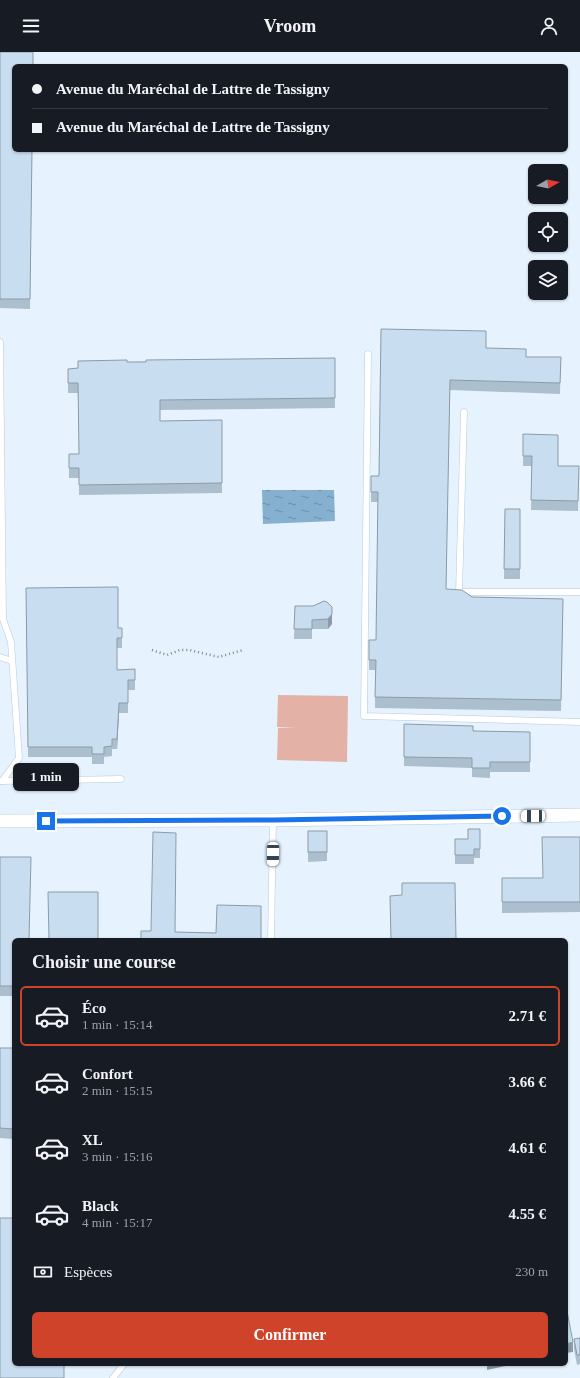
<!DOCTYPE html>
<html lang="fr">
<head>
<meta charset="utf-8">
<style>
  :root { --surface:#171b24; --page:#20242c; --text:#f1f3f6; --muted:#9ea1a6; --line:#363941; --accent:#ce432a }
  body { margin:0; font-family:Georgia,serif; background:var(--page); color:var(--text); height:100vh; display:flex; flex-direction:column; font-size:15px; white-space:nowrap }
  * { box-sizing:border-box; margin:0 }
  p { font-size:13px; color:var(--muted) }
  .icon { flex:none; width:22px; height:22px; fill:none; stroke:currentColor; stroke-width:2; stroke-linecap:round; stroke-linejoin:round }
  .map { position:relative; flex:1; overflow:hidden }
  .drawer { position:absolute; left:12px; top:886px; width:556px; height:428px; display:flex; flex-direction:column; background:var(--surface); border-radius:6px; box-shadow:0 1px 3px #0004 }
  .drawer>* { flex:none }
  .hud { position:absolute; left:12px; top:12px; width:556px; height:88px; border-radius:6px; box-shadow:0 1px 3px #0004; display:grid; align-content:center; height:88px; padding:0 20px; background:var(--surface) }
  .needle { width:26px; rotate:81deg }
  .buttons { position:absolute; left:528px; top:112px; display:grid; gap:8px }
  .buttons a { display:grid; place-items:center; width:40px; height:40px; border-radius:6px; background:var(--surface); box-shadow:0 1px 3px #0004; font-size:20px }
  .end { position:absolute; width:18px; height:18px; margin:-9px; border:5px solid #1a73e8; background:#fff; box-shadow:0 0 0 2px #fff }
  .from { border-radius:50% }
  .bubble { position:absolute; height:28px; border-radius:6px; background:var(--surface); box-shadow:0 1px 3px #0004; font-size:13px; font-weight:800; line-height:28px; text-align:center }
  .car { position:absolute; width:12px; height:24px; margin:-12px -6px; border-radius:5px; box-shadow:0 0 3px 1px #0007; background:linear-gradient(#fff 24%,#345 0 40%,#fff 0 76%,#345 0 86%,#fff 0) }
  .hud b { display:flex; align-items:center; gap:14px; height:38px; font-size:15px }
  .hud b+b { border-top:1px solid var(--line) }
  .hud i { width:10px; height:10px; background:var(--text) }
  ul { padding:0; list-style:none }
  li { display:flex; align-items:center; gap:12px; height:60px; margin:0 8px 6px; padding:0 12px; border:2px solid transparent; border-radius:6px }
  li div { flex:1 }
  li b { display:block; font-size:15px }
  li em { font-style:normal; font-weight:800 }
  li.current { border-color:var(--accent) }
  li>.icon { width:36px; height:36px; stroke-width:1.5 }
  h2 { padding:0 20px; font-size:18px; line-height:48px }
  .pay { display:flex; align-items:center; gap:10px; height:44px; padding:0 20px; font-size:15px }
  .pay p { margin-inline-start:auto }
  .action { display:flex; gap:8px; margin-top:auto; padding:8px 20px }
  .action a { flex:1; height:46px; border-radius:6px; background:var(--accent); color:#fff; font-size:16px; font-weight:800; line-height:46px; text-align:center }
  header { display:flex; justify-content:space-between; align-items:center; height:52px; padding:0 20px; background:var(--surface); font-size:18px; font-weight:800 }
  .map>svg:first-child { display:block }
  .green { fill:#e4b1a6 }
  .water { fill:url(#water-ripples) }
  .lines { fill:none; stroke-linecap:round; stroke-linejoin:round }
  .lane-casing { stroke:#b5cadc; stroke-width:7 }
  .street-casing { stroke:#b5cadc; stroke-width:14 }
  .path { stroke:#7c868f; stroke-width:2.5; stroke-dasharray:1 3; stroke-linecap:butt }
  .lane { stroke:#fff; stroke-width:6 }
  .street { stroke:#fff; stroke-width:13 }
  .wall { fill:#acbfce }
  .shaded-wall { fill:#8c9ba8 }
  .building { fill:#c8def0; stroke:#8c9ba8 }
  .route { stroke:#1a73e8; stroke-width:5 }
</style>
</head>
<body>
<header><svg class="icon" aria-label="menu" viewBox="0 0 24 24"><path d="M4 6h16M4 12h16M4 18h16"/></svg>Vroom<svg class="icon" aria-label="person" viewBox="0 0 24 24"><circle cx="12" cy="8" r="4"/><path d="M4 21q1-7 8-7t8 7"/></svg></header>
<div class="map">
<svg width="580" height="1326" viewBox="0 0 580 1326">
  <defs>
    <pattern id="water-ripples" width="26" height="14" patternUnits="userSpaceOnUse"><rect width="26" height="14" fill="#86b0d0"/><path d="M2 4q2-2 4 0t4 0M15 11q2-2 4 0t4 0" fill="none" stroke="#6d8fa9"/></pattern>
  </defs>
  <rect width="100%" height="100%" fill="#e6f3fe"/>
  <path class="green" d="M 278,643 L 348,644 L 347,710 L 277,708 L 278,676 L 295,676 L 277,675 Z"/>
  <path class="water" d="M 262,438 L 334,438 L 335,469 L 263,472 Z"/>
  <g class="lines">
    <g class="lane-casing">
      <g id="lane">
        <path d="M 0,290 L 3,567 L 11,590 L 19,706 L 2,729"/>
        <path d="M 368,302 L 364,664 L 580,670"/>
        <path d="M 464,360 L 459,540 L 580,540"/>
        <path d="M 0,605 L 12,609"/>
        <path d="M 0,729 L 121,727"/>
        <path d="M 271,888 L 273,768"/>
        <path d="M 113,1326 L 124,1312"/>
      </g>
    </g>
    <g class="street-casing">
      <path id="street" d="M 0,769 L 273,768 L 580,763"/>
    </g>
    <path class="path" d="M 152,598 L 167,603 L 180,598 L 189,598 L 219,605 L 243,598"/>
    <use href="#lane" class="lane"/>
    <use href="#street" class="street"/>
  </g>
  <g class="wall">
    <path d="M 0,0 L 32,98 L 30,257 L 0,256 Z"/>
    <path d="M 381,277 L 486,296 L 526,305 L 561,305 L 560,342 L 450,338 L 446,537 L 472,545 L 563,547 L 561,659 L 375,656 L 375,618 L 369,618 L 369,588 L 376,588 L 378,450 L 371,450 L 371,424 L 379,424 Z"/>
    <path d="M 335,306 L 335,356 L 160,358 L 160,369 L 222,368 L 222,441 L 79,443 L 79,426 L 69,426 L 69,402 L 79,402 L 78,341 L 68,341 L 68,317 L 78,316 L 127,310 Z"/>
    <path d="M 523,382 L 558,414 L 579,414 L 578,459 L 531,458 L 532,414 L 523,414 Z"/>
    <path d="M 505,457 L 520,457 L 520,527 L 504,527 Z"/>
    <path d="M 26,536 L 118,576 L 122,576 L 122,596 L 117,596 L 117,618 L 135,617 L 135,638 L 128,638 L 128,661 L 119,661 L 117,697 L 112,697 L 112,704 L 104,705 L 104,712 L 92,712 L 92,705 L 28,705 Z"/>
    <path d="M 324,549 L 332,572 L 328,577 L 312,577 L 312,587 L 294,587 L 295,554 L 313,554 Z"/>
    <path d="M 404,672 L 473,679 L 530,680 L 530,720 L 490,720 L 490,726 L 472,725 L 472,716 L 404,714 Z"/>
    <path d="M 480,777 L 480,806 L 474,806 L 474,812 L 455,812 L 455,787 L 468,787 Z"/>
    <path d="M 308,779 L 327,779 L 327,809 L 308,810 Z"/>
    <path d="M 580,785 L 580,860 L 502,861 L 502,826 L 543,826 Z"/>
    <path d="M 0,805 L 14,888 L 14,944 L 0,944 Z"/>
    <path d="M 0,996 L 14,1037 L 13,1087 L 0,1086 Z"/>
    <path d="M 580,1286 L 580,1312 L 577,1313 L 574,1297 L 574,1287 Z"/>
  </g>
  <g class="shaded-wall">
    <path d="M 332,555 L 332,572 L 328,577 L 328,567 Z"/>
    <path d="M 119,651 L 119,661 L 117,697 L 117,687 Z"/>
    <path d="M 573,1290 L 573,1300 L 566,1301 L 566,1292 Z"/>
    <path d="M 487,1312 L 515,1312 L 487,1318 Z"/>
  </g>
  <g class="building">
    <path d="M 0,0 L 33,0 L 33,14 L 14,14 L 14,98 L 32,98 L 30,247 L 0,247 Z"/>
    <path d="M 381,277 L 486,279 L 486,296 L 526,297 L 526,305 L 561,305 L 560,331 L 450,328 L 446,537 L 462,538 L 472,545 L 563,547 L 561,648 L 375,645 L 376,608 L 369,608 L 369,588 L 376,588 L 378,440 L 371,440 L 371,424 L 379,424 Z"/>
    <path d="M 335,306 L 335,346 L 160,348 L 160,369 L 222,368 L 222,431 L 79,433 L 79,416 L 69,416 L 69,402 L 79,402 L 78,331 L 68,331 L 68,317 L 78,316 L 78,309 L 127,308 L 127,310 L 146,310 L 146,308 Z"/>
    <path d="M 523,382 L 558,383 L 558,414 L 579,414 L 578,449 L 531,448 L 532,404 L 523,404 Z"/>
    <path d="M 505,457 L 520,457 L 520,517 L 504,517 Z"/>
    <path d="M 118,535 L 118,576 L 122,576 L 122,586 L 117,586 L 117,618 L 135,617 L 135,628 L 128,628 L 128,651 L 119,651 L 117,687 L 112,687 L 112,694 L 104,695 L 104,702 L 92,702 L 92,695 L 28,695 L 26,536 Z"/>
    <path d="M 324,549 L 327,550 L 332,555 L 332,562 L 328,567 L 312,568 L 312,577 L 294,577 L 295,554 L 313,554 Z"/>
    <path d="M 404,672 L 473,674 L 473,679 L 530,680 L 530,710 L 490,710 L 490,716 L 472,716 L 472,706 L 404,705 Z"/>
    <path d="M 468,777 L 480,777 L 480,797 L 474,797 L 474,803 L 455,803 L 455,787 L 468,787 Z"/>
    <rect x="308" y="779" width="19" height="21"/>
    <path d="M 153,780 L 176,781 L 175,880 L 216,881 L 217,853 L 261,854 L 261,888 L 141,888 L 141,879 L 151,879 Z"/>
    <path d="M 542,785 L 580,785 L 580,850 L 502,850 L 502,826 L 543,826 Z"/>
    <path d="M 0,805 L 31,805 L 29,888 L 14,888 L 14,934 L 0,934 Z"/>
    <path d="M 402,831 L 455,831 L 456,888 L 391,888 L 390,844 L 402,843 Z"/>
    <path d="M 48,840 L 98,840 L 98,888 L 49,888 Z"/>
    <path d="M 0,996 L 14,996 L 14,1027 L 13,1077 L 0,1076 Z"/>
    <path d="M 0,1166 L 14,1166 L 14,1312 L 64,1312 L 64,1326 L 0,1326 Z"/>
    <path d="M 566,1254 L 573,1290 L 566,1292 Z"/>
    <path d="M 580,1286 L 580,1303 L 577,1303 L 574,1287 Z"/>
  </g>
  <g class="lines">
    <path class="route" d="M 46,769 L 274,768 L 502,764"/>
  </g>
</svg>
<div class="buttons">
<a><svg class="needle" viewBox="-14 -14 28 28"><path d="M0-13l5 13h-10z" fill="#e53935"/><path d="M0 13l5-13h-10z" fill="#9ea1a6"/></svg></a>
<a><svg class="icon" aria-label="locate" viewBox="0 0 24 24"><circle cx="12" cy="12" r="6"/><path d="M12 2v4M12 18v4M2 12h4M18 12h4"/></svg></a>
<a><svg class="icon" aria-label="layers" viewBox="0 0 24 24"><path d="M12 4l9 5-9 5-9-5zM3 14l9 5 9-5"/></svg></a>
</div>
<i class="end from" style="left:502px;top:764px"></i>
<i class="end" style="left:46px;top:769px"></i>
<div class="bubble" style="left:13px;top:711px;width:66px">1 min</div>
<i class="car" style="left:533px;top:764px;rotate:269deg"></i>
<i class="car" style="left:273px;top:802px;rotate:181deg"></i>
<div class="hud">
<b><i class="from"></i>Avenue du Maréchal de Lattre de Tassigny</b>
<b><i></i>Avenue du Maréchal de Lattre de Tassigny</b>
</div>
<section class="drawer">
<h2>Choisir une course</h2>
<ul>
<li class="current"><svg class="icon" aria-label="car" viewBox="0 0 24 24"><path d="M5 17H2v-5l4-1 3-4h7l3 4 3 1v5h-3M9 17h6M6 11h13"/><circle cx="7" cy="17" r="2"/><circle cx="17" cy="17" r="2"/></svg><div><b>Éco</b><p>1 min · 15:14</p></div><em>2.71 €</em></li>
<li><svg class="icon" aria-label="car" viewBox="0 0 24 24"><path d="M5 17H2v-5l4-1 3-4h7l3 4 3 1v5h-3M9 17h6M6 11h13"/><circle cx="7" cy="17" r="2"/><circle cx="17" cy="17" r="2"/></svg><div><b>Confort</b><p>2 min · 15:15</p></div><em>3.66 €</em></li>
<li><svg class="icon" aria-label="car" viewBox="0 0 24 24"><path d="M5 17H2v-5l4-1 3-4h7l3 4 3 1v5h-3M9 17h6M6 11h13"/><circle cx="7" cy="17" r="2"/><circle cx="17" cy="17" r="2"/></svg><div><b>XL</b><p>3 min · 15:16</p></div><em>4.61 €</em></li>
<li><svg class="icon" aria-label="car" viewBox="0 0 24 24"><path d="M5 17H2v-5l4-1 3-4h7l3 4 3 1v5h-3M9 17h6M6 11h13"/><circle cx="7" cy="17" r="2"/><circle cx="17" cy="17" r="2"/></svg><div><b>Black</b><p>4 min · 15:17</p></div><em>4.55 €</em></li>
</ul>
<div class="pay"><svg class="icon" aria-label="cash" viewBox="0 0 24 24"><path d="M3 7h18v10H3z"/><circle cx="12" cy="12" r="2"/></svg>Espèces<p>230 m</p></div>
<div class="action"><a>Confirmer</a></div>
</section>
</div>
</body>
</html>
